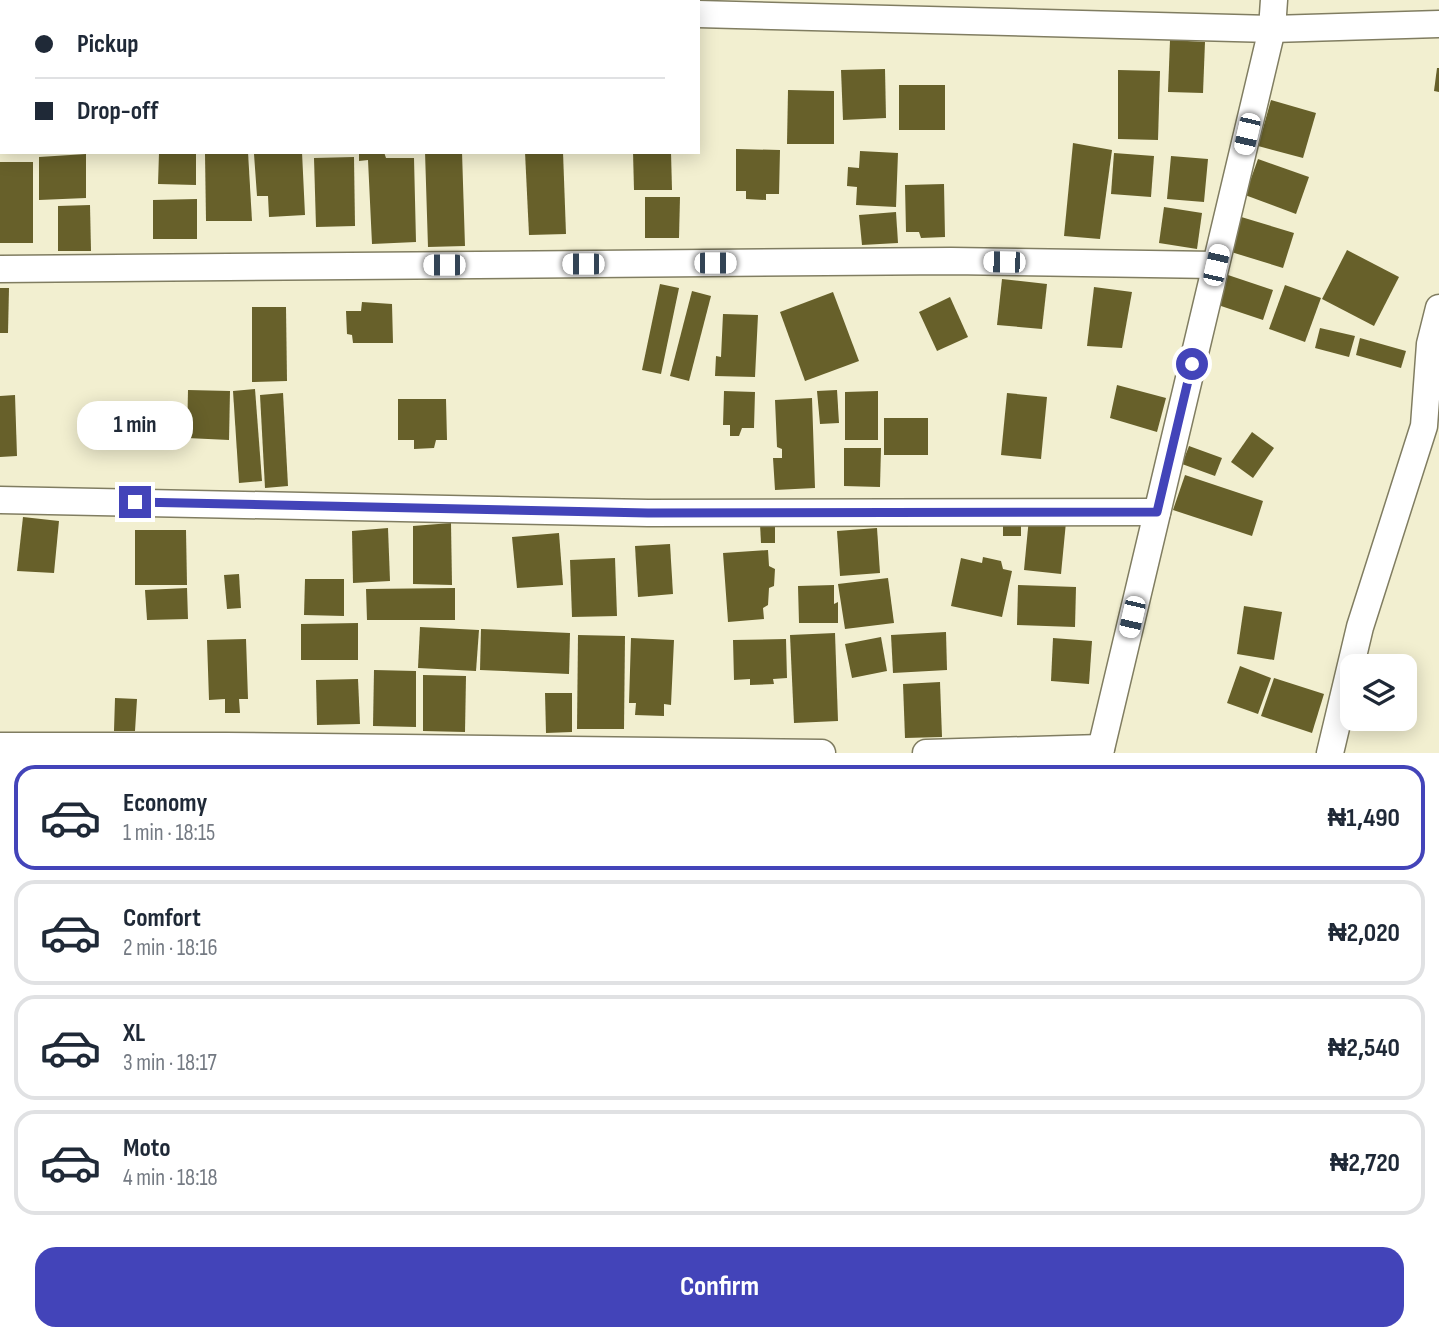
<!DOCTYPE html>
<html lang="en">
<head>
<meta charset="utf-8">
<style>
  :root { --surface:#fff; --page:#f2f2f3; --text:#1f2937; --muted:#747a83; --line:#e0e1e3; --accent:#4344b9 }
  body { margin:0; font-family:"Sofia Sans Condensed",sans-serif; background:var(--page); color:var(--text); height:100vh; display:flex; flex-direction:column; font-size:26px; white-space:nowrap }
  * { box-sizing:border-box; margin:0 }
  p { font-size:23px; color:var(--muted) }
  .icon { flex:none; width:38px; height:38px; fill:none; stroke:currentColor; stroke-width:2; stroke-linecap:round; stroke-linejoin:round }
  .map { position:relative; height:753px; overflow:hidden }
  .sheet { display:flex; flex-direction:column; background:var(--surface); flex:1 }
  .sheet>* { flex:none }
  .top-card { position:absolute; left:0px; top:0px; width:700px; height:154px; box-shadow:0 4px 18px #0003; display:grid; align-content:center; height:154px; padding:0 35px; background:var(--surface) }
  .tools { position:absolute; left:1340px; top:654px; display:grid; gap:14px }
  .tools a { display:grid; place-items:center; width:77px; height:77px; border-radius:14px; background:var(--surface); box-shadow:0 4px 18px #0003; font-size:35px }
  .end { position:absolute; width:32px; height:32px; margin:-16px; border:9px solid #4344b9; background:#fff; box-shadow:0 0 0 4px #fff }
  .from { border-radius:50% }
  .bubble { position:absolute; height:49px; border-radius:21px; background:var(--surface); box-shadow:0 4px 18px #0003; font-size:23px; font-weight:700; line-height:49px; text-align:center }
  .car { position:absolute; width:21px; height:42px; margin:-21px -10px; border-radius:9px; box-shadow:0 0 5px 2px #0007; background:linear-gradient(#fff 24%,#345 0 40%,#fff 0 76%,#345 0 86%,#fff 0) }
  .top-card b { display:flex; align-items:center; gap:24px; height:66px; font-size:26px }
  .top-card b+b { border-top:2px solid var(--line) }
  .top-card i { width:18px; height:18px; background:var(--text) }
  ul { padding:12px 0 0; list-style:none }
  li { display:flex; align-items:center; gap:21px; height:105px; margin:0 14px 10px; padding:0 21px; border:4px solid var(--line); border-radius:21px }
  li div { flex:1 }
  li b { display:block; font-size:26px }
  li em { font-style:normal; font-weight:700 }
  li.selected { border-color:var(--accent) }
  li>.icon { width:63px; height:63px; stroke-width:1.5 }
  .primary-button { display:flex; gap:14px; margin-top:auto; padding:14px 35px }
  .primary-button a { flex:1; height:80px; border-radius:21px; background:var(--accent); color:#fff; font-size:28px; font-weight:700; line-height:80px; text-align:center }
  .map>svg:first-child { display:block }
  .building { fill:#67602a }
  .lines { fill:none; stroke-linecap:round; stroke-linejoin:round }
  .minor-casing { stroke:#807d61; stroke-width:29 }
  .minor { stroke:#fff; stroke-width:26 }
  .route { stroke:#4344b9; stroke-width:9 }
</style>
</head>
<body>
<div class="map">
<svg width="1439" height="753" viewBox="0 0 1439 753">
  <rect width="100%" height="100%" fill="#f2efd0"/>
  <g class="building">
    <path d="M 1170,40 L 1205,42 L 1203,93 L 1168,92 Z"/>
    <path d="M 1437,68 L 1439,68 L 1439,92 L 1434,91 Z"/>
    <path d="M 885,69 L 886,118 L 843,120 L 841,70 Z"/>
    <path d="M 1118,70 L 1160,71 L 1158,140 L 1118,139 Z"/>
    <rect x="899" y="85" width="46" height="45"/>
    <path d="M 788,90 L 834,91 L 834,144 L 787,144 Z"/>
    <path d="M 1271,100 L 1316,113 L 1303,158 L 1258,146 Z"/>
    <path d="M 1073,143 L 1112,150 L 1100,239 L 1064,236 Z"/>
    <path d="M 736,149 L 780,150 L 779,194 L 766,194 L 766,200 L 746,199 L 746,191 L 736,191 Z"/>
    <path d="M 860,151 L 898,153 L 896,207 L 856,205 L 857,187 L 847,186 L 848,167 L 859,168 Z"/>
    <path d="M 159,152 L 196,152 L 196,185 L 158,184 Z"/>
    <path d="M 242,152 L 248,152 L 252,221 L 206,221 L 205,154 Z"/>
    <path d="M 302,152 L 305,215 L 269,217 L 268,196 L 257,196 L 254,154 Z"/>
    <path d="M 359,152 L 384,152 L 386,158 L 414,158 L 416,242 L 372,244 L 368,160 L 359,161 Z"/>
    <path d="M 425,152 L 462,152 L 465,246 L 428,247 Z"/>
    <path d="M 525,152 L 563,152 L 566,234 L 529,235 Z"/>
    <path d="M 633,152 L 671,152 L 672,190 L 634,190 Z"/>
    <path d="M 1114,153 L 1154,156 L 1151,197 L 1111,194 Z"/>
    <path d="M 86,154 L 86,198 L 39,200 L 39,157 Z"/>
    <path d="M 1171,156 L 1208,159 L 1204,202 L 1167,199 Z"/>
    <path d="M 354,157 L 355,226 L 316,227 L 314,158 Z"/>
    <path d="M 1258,159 L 1309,177 L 1296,214 L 1245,195 Z"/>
    <rect x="0" y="162" width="33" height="81"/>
    <path d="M 944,184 L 945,237 L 921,238 L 919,232 L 906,232 L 905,185 Z"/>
    <path d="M 645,197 L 680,197 L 679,238 L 645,238 Z"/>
    <path d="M 197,199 L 197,239 L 153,239 L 153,200 Z"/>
    <path d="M 90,205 L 91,251 L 58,251 L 58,206 Z"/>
    <path d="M 1164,207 L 1202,213 L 1197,249 L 1159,243 Z"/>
    <path d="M 896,212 L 898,243 L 862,245 L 859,215 Z"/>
    <path d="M 1238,216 L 1294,233 L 1283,268 L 1228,251 Z"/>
    <path d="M 1347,250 L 1399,277 L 1374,326 L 1322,299 Z"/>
    <path d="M 1228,275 L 1273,290 L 1263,320 L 1218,305 Z"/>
    <path d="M 1002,279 L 1047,284 L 1042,329 L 997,325 Z"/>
    <path d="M 660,284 L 679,288 L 661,374 L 642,370 Z"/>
    <path d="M 1285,285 L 1321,298 L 1305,342 L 1269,329 Z"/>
    <path d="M 1094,287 L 1132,292 L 1122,348 L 1087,346 Z"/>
    <path d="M 0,288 L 9,288 L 8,333 L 0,333 Z"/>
    <path d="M 692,291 L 711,296 L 689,381 L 670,376 Z"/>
    <path d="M 833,292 L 859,361 L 805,381 L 780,312 Z"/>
    <path d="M 950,297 L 968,337 L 937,351 L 919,312 Z"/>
    <path d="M 362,302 L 392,304 L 393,343 L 353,343 L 352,335 L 347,334 L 346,311 L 361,311 Z"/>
    <path d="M 252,307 L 286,307 L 287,381 L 252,382 Z"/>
    <path d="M 723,314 L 758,315 L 755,377 L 715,376 L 716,356 L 721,357 Z"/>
    <path d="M 1320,328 L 1355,336 L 1349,357 L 1315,348 Z"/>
    <path d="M 1360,338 L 1406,351 L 1401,368 L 1356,355 Z"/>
    <path d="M 1117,385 L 1166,398 L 1157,432 L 1110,418 Z"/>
    <path d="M 255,389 L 262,481 L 239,483 L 233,391 Z"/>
    <path d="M 188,390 L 230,391 L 229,440 L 187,438 Z"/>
    <path d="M 837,390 L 839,423 L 820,424 L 817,391 Z"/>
    <path d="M 724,391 L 755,392 L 754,428 L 742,428 L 739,436 L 730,436 L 730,425 L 723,425 Z"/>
    <path d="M 878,391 L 878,440 L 845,440 L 845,392 Z"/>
    <path d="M 283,393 L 288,486 L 265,488 L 260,395 Z"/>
    <path d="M 1007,393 L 1047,397 L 1041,459 L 1001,455 Z"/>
    <path d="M 15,395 L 17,456 L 0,457 L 0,396 Z"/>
    <path d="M 812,398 L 815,488 L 775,490 L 773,458 L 782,458 L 782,449 L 777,447 L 775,400 Z"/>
    <path d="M 398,399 L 446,399 L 447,440 L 436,440 L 434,448 L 414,449 L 414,440 L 398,440 Z"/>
    <rect x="884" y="418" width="44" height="37"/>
    <path d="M 1252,432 L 1274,448 L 1253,478 L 1231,462 Z"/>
    <path d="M 1189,446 L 1222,458 L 1215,476 L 1182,464 Z"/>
    <path d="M 844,448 L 881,448 L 880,487 L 844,486 Z"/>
    <path d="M 1185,475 L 1263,501 L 1252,536 L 1173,510 Z"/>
    <path d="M 23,517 L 59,521 L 54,573 L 17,571 Z"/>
    <path d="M 1029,518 L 1066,522 L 1061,574 L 1024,570 Z"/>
    <rect x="1003" y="519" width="18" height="17"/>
    <path d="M 451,523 L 452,585 L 413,584 L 413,526 Z"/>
    <path d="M 760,524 L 775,524 L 775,543 L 761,543 Z"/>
    <path d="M 388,528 L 390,581 L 353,583 L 352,531 Z"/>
    <path d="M 877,528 L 880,573 L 840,576 L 837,531 Z"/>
    <path d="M 135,530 L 186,530 L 187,585 L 135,585 Z"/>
    <path d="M 559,533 L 563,585 L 517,588 L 512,537 Z"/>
    <path d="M 670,544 L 673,594 L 638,597 L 635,546 Z"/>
    <path d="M 768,550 L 769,566 L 775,569 L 774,586 L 769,588 L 768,605 L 763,608 L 764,619 L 728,622 L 723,553 Z"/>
    <path d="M 983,557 L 1001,561 L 1003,569 L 1012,571 L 1002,617 L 951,606 L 961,558 L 982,563 Z"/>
    <path d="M 615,558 L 617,616 L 572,617 L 570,560 Z"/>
    <path d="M 239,574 L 241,608 L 227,609 L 224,575 Z"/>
    <path d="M 888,578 L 894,623 L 845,629 L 838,584 Z"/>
    <path d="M 305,579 L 344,579 L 344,616 L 304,615 Z"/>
    <path d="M 834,585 L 834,604 L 838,602 L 838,623 L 799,623 L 798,586 Z"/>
    <path d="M 1018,585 L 1076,587 L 1075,627 L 1017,625 Z"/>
    <path d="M 187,588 L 188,619 L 147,620 L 145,590 Z"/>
    <path d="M 455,588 L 455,620 L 367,620 L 366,589 Z"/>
    <path d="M 1244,606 L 1282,612 L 1274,660 L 1237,654 Z"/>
    <path d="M 358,623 L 358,660 L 301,660 L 301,624 Z"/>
    <path d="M 420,627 L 479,630 L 476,671 L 418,668 Z"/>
    <path d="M 481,629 L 570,633 L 569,674 L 480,670 Z"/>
    <path d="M 946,632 L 947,670 L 893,673 L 891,635 Z"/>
    <path d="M 835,633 L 838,721 L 794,723 L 790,635 Z"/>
    <path d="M 578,635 L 625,636 L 624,729 L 577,729 Z"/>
    <path d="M 881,637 L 887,671 L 852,678 L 845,644 Z"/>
    <path d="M 631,638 L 674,640 L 671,705 L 664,704 L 664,716 L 635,715 L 636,703 L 629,703 Z"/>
    <path d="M 1053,638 L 1092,641 L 1089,684 L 1051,681 Z"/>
    <path d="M 246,639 L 248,699 L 239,699 L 240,713 L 225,713 L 225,699 L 209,700 L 207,640 Z"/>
    <path d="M 786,639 L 787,678 L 773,679 L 774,684 L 750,685 L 750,679 L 734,680 L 733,640 Z"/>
    <path d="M 1240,666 L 1271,678 L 1258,714 L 1227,703 Z"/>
    <path d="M 374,670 L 416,671 L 416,727 L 373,726 Z"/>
    <path d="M 423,675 L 466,676 L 465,732 L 423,731 Z"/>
    <path d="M 1274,678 L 1324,694 L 1312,733 L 1261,716 Z"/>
    <path d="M 358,679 L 360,724 L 317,725 L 316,680 Z"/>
    <path d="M 940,682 L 942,737 L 905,738 L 903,684 Z"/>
    <path d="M 545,693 L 572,693 L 572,732 L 546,733 Z"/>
    <path d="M 115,698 L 137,699 L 135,731 L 114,731 Z"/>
  </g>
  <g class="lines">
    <g class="minor-casing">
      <g id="minor">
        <path d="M 164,2 L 274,2"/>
        <path d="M 423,2 L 424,0"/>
        <path d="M 0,3 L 2,3"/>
        <path d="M 698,14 L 1272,29 L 1439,24"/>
        <path d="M 0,269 L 951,261 L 1215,265"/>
        <path d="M 0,500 L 648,513 L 1157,512"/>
        <path d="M 0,746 L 226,746 L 822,753"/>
        <path d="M 926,753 L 1101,748"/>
        <path d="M 1100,753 L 1272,29 L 1274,0"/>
        <path d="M 1330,753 L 1360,627 L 1424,426 L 1430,344 L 1439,308"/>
      </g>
    </g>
    <use href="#minor" class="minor"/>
  </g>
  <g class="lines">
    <path class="route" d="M 135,502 L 648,513 L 1157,512 L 1192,364"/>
  </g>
</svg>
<div class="tools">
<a><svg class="icon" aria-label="layers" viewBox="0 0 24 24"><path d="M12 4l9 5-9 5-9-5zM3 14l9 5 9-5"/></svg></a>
</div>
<i class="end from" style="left:1192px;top:364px"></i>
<i class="end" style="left:135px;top:502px"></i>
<div class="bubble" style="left:77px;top:401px;width:116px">1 min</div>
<i class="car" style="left:1247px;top:134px;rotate:193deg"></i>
<i class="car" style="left:1004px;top:262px;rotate:271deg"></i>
<i class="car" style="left:715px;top:263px;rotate:90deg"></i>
<i class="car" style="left:583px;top:264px;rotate:270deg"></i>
<i class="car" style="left:444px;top:265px;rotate:270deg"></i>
<i class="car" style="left:1216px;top:265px;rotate:13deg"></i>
<i class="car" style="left:1132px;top:617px;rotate:193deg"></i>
<div class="top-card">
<b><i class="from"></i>Pickup</b>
<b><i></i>Drop-off</b>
</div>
</div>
<section class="sheet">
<ul>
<li class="selected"><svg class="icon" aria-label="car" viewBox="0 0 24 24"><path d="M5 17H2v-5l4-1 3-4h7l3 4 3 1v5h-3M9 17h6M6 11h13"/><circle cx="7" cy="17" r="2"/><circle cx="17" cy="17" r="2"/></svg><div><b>Economy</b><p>1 min · 18:15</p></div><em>₦1,490</em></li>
<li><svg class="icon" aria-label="car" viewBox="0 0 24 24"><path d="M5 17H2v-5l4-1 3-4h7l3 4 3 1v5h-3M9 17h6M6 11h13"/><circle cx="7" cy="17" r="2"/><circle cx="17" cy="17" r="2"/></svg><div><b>Comfort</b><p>2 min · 18:16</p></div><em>₦2,020</em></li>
<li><svg class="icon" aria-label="car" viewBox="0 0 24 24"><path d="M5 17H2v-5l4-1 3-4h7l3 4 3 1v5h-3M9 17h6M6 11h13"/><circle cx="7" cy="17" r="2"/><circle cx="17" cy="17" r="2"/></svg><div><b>XL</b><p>3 min · 18:17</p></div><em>₦2,540</em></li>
<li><svg class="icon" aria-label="car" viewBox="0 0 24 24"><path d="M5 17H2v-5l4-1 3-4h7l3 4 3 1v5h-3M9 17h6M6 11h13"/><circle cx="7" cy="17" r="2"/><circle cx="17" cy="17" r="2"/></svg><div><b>Moto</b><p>4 min · 18:18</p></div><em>₦2,720</em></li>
</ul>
<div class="primary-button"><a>Confirm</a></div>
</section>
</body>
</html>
